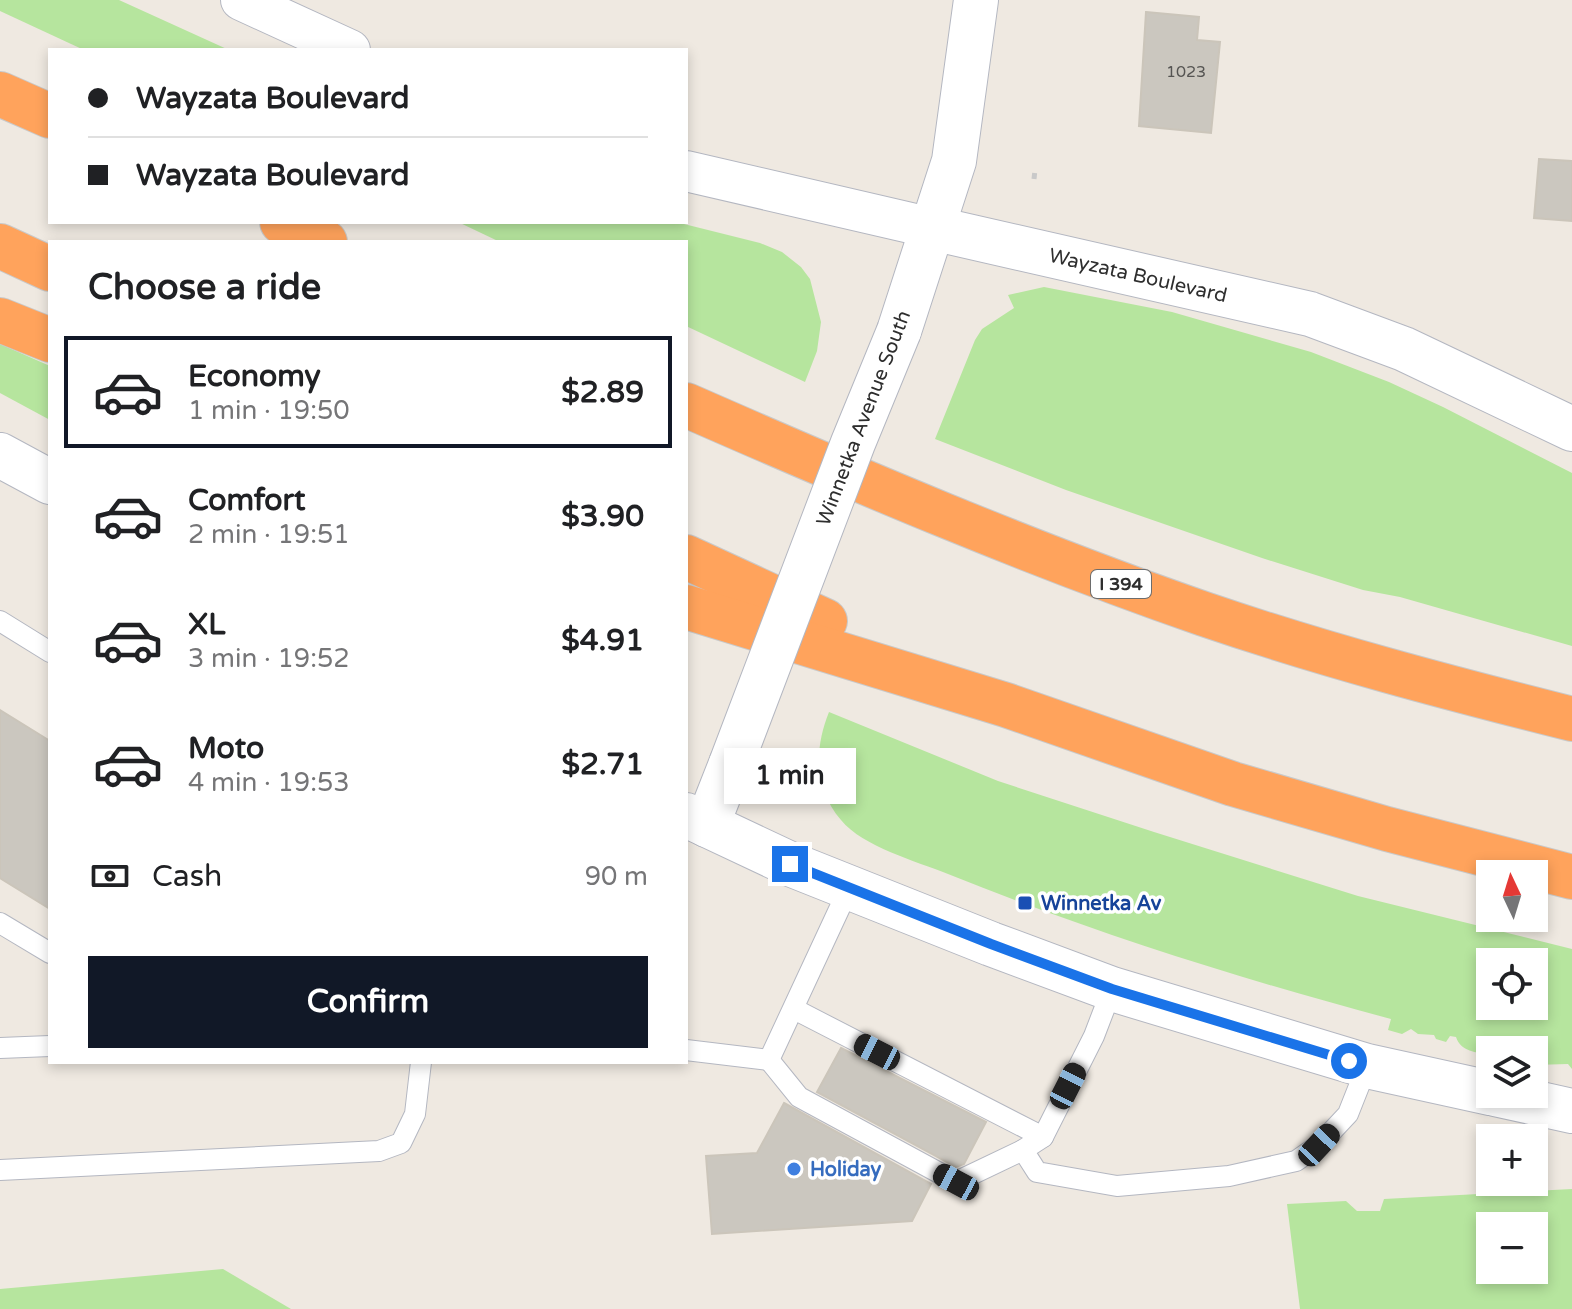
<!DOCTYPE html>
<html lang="en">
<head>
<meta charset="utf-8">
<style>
  :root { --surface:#fff; --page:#f2f2f2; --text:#202124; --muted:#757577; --line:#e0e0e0; --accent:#111827 }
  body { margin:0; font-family:"Varela Round",sans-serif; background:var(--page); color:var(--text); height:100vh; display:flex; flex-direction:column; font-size:30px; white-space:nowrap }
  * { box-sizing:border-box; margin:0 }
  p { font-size:26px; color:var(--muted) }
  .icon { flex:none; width:44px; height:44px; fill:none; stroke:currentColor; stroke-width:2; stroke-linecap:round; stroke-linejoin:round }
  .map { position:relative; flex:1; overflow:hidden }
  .drawer { position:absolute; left:48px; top:240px; width:640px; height:824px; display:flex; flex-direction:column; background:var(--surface); border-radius:0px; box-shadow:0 4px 12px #0003 }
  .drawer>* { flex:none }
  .top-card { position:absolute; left:48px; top:48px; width:640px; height:176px; border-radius:0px; box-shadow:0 4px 12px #0003; display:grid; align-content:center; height:176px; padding:0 40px; background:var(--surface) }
  .needle { width:52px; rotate:356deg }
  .controls { position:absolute; left:1476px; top:860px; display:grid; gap:16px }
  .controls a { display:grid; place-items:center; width:72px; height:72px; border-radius:0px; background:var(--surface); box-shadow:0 4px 12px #0003; font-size:40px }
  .end { position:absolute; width:36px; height:36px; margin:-18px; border:10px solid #1a73e8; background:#fff; box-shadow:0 0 0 4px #fff }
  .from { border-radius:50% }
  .bubble { position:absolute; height:56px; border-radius:0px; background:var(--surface); box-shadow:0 4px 12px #0003; font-size:26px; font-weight:700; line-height:56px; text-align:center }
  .car { position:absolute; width:24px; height:48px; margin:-24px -12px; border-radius:10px; box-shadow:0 0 6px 2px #0007; background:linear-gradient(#222 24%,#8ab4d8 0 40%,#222 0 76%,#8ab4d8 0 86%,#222 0) }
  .top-card b { display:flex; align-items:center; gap:28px; height:76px; font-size:30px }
  .top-card b+b { border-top:2px solid var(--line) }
  .top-card i { width:20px; height:20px; background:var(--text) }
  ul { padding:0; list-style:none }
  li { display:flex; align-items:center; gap:24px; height:112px; margin:0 16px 12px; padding:0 24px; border:4px solid transparent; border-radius:0px }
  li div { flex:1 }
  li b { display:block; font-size:30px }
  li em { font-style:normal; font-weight:700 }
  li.selected { border-color:var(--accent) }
  li>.icon { width:72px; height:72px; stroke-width:1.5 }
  h2 { padding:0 40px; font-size:36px; line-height:96px }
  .pay { display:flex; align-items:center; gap:20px; height:88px; padding:0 40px; font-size:30px }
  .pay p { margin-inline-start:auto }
  .button { display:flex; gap:16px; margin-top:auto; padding:16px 40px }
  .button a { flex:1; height:92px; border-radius:0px; background:var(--accent); color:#fff; font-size:32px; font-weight:700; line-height:92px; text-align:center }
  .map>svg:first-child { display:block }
  .green { fill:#b6e59e; fill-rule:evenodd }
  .building { fill:#cbc7bf; stroke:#cbc5ba; stroke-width:2 }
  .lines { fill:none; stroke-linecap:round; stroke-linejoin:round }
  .lane-casing { stroke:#b4b7c1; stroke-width:22 }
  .street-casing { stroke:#b4b7c1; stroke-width:42 }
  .secondary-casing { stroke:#b4b7c1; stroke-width:46 }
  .highway-casing { stroke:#c9c9c9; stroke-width:46 }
  .path { stroke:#c9c9c9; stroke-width:5; stroke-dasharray:6 4; stroke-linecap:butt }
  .lane { stroke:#fff; stroke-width:20 }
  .street { stroke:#fff; stroke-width:40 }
  .secondary { stroke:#fff; stroke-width:44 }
  .highway { stroke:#ffa35c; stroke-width:44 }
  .secondary-bridge-casing { stroke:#b4b7c1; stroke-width:46; stroke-linecap:butt }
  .secondary-bridge { stroke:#fff; stroke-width:44 }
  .route { stroke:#1a73e8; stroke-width:10 }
  .transit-dot { fill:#1a4fb4; stroke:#fff; stroke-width:3 }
  .shop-dot { fill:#3f7fe0; stroke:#fff; stroke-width:3 }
  .labels { text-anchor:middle; stroke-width:7; stroke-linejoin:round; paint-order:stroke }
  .number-label { font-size:16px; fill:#555452 }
  .shield { fill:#fff; stroke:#6d6d6d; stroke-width:2 }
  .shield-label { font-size:18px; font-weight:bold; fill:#2e2e2e }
  .street-label { font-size:20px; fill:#2e2e2e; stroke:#fff }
  .transit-label { font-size:20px; font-weight:bold; fill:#164399; stroke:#fff; text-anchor:start }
  .shop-label { font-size:20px; font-weight:bold; fill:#366cbe; stroke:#fff; text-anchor:start }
</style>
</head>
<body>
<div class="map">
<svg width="1572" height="1309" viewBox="0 0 1572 1309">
  <rect width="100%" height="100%" fill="#efe9e1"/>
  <g class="green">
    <path d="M 0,0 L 119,0 L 229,50 L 84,50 L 0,11 Z"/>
    <path d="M 458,222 L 676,222 L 760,243 L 782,252 L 801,267 L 810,279 L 821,322 L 817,351 L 805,382 L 686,326 L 686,242 L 500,242 Z"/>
    <path d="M 1044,287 L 1172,312 L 1311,352 L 1389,382 L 1443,407 L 1572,473 L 1572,646 L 1400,597 L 1363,590 L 1262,558 L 1066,490 L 935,439 L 975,340 L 982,329 L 1014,308 L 1008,295 Z"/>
    <path d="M 0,344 L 50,366 L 50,420 L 0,393 Z"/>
    <path d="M 829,712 L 998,781 L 1154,832 L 1358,896 L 1572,949 L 1572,1069 L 1568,1064 L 1534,1065 L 1534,1050 L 1490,1050 L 1490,1055 C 1476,1052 1461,1052 1456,1037 L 1450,1036 L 1446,1042 L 1436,1039 L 1434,1035 L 1418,1034 L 1411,1029 L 1402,1034 L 1388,1030 L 1391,1019 C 1241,979 1092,932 948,874 C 916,861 863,847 841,820 C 814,789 814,749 829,712 ZM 1490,962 L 1534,962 L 1534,1006 L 1490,1006 Z"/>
    <path d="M 1572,1189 L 1572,1309 L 1300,1309 L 1287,1204 L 1346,1201 L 1357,1211 L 1380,1211 L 1384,1199 ZM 1534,1226 L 1534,1270 L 1490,1270 L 1490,1226 Z"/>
    <path d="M 223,1269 L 291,1309 L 0,1309 L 0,1289 Z"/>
  </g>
  <g class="building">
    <path d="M 1146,12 L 1199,17 L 1197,40 L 1220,42 L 1211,133 L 1139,126 Z"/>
    <path d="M 1539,159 L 1572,161 L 1572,221 L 1534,218 Z"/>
    <path d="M 0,710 L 50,741 L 50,909 L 0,878 Z"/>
    <path d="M 841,1048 L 986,1122 L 964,1164 L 956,1167 L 817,1092 Z"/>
    <path d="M 784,1103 L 931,1184 L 912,1221 L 712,1234 L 706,1156 L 757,1153 Z"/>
  </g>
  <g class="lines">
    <g class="lane-casing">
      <g id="lane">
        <path d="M 0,621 L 50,652"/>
        <path d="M 0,923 L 50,953"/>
        <path d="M 1112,989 L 1094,1036 L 1043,1137 L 1023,1150 L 1037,1172 L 1117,1186 L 1229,1176 L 1296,1161 L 1319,1145 L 1348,1114 L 1367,1066"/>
        <path d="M 794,1009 L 1043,1137"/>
        <path d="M 0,1048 L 50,1046"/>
        <path d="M 686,1050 L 769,1060 L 849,888"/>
        <path d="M 769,1060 L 799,1097 L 956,1182 L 1023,1150"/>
        <path d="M 0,1170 L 379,1151 L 401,1143 L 415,1114 L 421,1062"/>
      </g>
    </g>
    <g class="street-casing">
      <g id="street">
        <path d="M 241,0 L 350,50"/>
        <path d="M 686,171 L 932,228"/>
      </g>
    </g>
    <g class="secondary-casing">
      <g id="secondary">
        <path d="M 932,228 L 1310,314 L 1404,349 L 1572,429"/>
        <path d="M 899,331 L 954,161 L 976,0"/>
        <path d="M 0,455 L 50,482"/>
        <path d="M 686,815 L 790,864 L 991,944 L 1112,989 L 1367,1066 L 1490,1093"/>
        <path d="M 707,825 L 731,764"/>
        <path d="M 1495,1094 L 1572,1111"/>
      </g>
    </g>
    <g class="highway-casing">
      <g id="highway">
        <path d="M 0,94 L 50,116"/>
        <path d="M 282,222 L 325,242"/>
        <path d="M 0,246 L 50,269"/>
        <path d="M 0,320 L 50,340"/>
        <path d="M 686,405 C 857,480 1028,553 1204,614 C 1324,655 1449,688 1572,719"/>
        <path d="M 686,557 L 825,621"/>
        <path d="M 686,607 L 1006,705 L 1233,784 L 1387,829 L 1572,877"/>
      </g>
    </g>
    <path class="path" d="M 1034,179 L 1035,170"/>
    <use href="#lane" class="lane"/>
    <use href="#street" class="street"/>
    <use href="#secondary" class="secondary"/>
    <use href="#highway" class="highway"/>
    <g class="secondary-bridge-casing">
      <path id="secondary-bridge" d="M 731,764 L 853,443 L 899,331"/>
    </g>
    <use href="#secondary-bridge" class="secondary-bridge"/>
  </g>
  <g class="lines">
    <path class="route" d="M 790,864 L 991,944 L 1112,989 L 1349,1061"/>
  </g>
  <rect class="transit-dot" x="1017" y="895" width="16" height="16" rx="4"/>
  <circle class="shop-dot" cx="794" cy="1169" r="8"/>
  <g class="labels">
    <g class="number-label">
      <text x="1186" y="77">1023</text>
    </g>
    <rect class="shield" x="1091" y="570" width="60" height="28" rx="6"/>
    <g class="shield-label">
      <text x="1121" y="590">I 394</text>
    </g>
    <g class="street-label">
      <text transform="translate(1138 275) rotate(13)" y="7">Wayzata Boulevard</text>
      <text transform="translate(863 418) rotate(-69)" y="7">Winnetka Avenue South</text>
    </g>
    <g class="transit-label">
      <text x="1041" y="910">Winnetka Av</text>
    </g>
    <g class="shop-label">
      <text x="810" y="1176">Holiday</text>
    </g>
  </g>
</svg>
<div class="controls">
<a><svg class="needle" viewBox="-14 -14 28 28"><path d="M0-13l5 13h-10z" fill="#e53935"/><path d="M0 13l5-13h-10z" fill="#757577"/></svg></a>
<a><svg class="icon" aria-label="locate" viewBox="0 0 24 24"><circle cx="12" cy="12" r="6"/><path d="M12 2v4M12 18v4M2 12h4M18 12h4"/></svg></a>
<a><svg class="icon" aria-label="layers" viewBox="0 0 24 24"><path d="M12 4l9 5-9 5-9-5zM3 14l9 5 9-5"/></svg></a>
<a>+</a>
<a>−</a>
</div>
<i class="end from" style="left:1349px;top:1061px"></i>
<i class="end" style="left:790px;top:864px"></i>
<div class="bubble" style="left:724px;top:748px;width:132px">1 min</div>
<i class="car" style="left:877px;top:1052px;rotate:297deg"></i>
<i class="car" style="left:1068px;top:1086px;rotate:27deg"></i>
<i class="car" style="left:1319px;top:1145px;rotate:43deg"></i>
<i class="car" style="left:956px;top:1182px;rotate:298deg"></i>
<div class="top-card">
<b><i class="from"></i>Wayzata Boulevard</b>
<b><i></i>Wayzata Boulevard</b>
</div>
<section class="drawer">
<h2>Choose a ride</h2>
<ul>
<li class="selected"><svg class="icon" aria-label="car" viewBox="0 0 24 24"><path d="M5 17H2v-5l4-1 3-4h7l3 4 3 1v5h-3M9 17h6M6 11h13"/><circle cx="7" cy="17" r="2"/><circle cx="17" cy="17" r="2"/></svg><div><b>Economy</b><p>1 min · 19:50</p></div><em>$2.89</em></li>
<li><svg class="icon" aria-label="car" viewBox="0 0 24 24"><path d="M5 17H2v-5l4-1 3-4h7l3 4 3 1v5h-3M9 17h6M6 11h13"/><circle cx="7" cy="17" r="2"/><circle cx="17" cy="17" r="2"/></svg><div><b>Comfort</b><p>2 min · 19:51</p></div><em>$3.90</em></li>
<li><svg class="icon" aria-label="car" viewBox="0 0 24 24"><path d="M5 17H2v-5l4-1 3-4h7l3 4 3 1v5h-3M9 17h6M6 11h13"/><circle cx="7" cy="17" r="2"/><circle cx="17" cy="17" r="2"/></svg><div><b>XL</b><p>3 min · 19:52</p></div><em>$4.91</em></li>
<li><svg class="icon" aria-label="car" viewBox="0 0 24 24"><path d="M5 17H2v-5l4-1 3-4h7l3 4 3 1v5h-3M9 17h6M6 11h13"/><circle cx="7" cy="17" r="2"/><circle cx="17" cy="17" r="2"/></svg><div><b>Moto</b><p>4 min · 19:53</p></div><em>$2.71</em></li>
</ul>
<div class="pay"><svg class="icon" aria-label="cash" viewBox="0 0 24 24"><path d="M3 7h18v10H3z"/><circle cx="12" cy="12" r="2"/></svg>Cash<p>90 m</p></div>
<div class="button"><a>Confirm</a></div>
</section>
</div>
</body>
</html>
